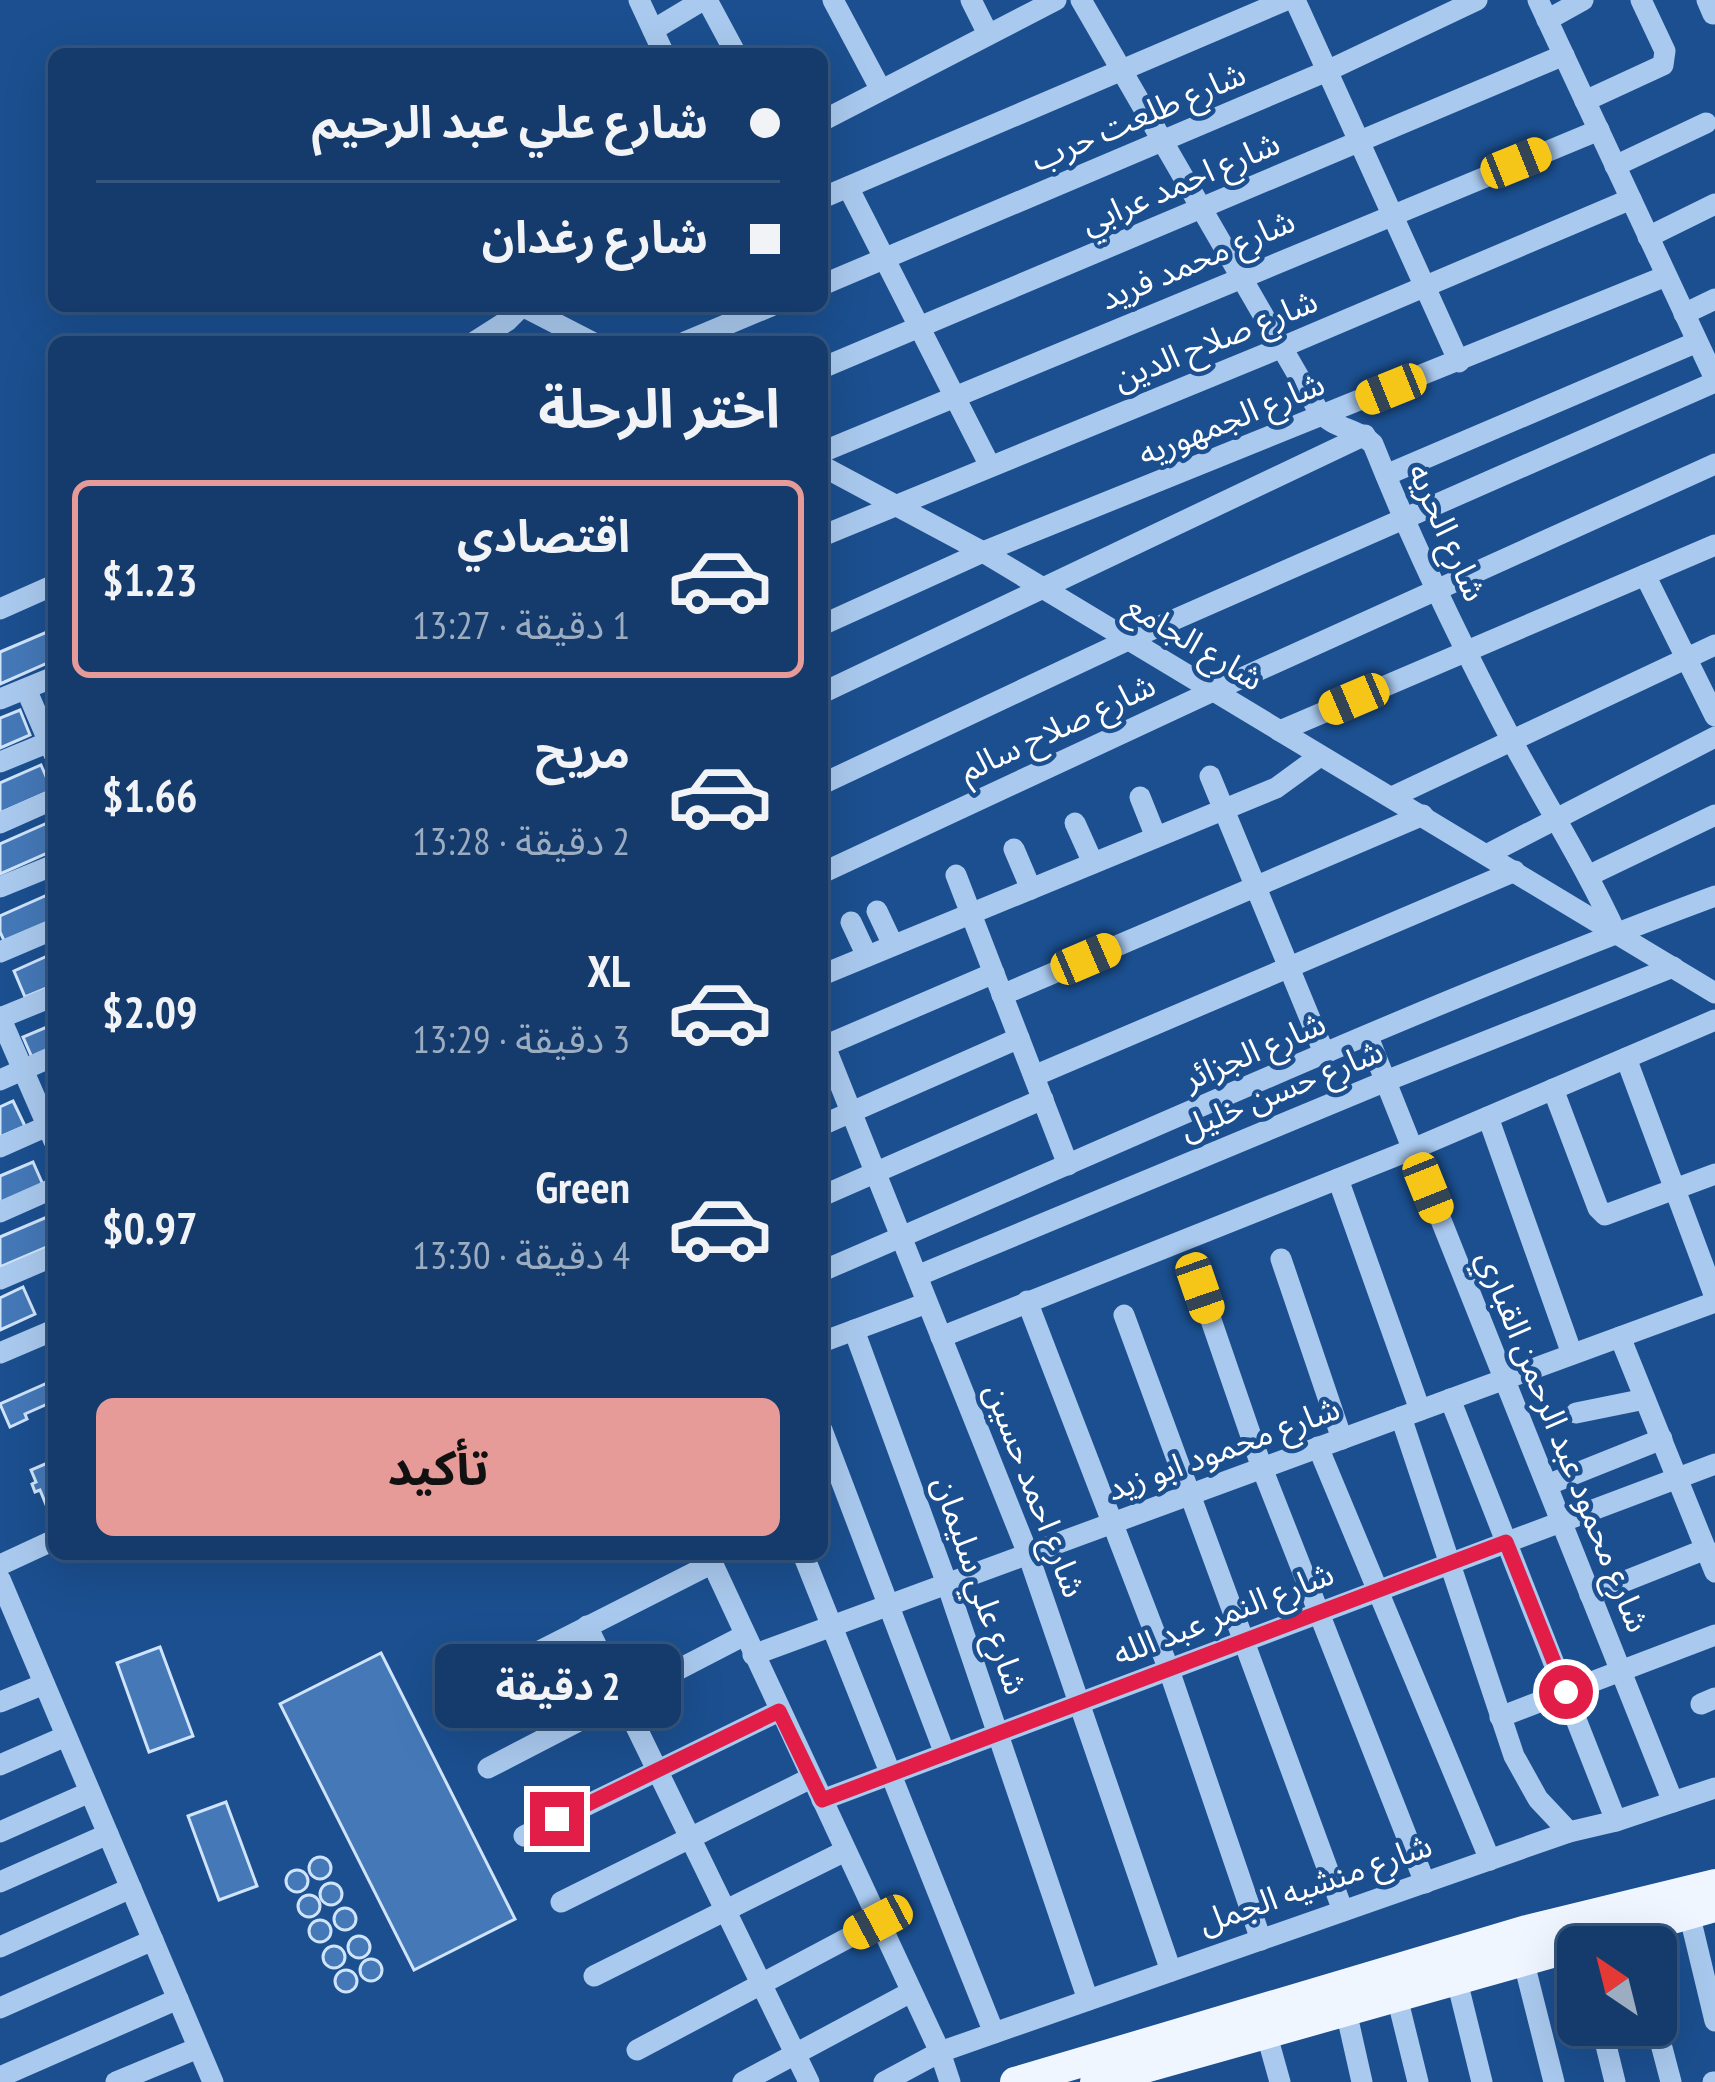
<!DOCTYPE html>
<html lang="ar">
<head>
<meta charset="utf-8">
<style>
  :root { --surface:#143b6b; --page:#214673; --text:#f1f3f6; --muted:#9dadc1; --line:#33557e; --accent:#e69b98 }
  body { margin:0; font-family:"PT Sans Narrow","Noto Sans Arabic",sans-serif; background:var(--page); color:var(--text); direction:rtl; height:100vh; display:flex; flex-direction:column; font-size:45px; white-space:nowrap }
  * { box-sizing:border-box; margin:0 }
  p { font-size:39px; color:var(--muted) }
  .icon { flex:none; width:66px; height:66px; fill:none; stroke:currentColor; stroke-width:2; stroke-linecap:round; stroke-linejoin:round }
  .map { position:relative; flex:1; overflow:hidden; direction:ltr }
  .sheet { position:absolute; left:48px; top:336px; width:780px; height:1224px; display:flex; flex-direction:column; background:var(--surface); border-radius:18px; box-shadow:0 12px 48px #0002,0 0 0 3px var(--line); direction:rtl }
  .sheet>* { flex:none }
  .guide { position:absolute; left:48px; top:48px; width:780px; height:264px; border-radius:18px; box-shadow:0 12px 48px #0002,0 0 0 3px var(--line); direction:rtl; display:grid; align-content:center; height:264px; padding:0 48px; background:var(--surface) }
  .needle { width:78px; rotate:325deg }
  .buttons { position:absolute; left:1557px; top:1926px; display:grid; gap:24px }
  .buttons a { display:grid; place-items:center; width:120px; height:120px; border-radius:18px; background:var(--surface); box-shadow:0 12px 48px #0002,0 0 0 3px var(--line); font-size:60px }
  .end { position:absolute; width:54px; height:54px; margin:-27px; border:15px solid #e11d48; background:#fff; box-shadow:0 0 0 6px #fff }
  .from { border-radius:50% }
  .bubble { position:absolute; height:84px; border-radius:18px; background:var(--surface); box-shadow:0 12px 48px #0002,0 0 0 3px var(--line); font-size:39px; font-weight:700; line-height:84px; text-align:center; direction:rtl }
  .car { position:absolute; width:36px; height:72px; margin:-36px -18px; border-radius:15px; box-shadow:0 0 9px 3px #0007; background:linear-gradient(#f5c518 24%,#345 0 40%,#f5c518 0 76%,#345 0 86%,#f5c518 0) }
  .guide b { display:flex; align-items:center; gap:42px; height:114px; font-size:45px }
  .guide b+b { border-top:3px solid var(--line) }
  .guide i { width:30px; height:30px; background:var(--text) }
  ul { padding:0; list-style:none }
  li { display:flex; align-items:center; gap:36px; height:198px; margin:0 24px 18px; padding:0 24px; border:6px solid transparent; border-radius:18px }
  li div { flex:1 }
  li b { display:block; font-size:45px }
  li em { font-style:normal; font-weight:700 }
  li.current { border-color:var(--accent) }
  li>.icon { width:108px; height:108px; stroke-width:1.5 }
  h2 { padding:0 48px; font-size:54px; line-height:144px }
  .button { display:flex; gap:24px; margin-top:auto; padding:24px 48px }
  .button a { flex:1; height:138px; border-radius:18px; background:var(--accent); color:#111; font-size:48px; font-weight:700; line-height:138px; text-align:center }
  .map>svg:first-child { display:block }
  .building { fill:#4478b7; stroke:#cfe3fa; stroke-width:3 }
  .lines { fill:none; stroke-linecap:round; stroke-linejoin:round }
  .minor { stroke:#a9c9ee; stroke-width:21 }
  .major { stroke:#f0f6ff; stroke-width:30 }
  .route { stroke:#e11d48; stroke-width:15 }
  .labels { text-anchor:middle; stroke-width:9; stroke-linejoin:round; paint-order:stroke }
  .street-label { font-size:33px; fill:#fff; stroke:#1b4f8f }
</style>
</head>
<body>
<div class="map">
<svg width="1715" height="2082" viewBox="0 0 1715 2082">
  <rect width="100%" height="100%" fill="#1b4f8f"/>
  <g class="building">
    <path d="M 54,629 L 54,660 L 0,684 L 0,652 Z"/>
    <path d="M 20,710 L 30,735 L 0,748 L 0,718 Z"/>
    <path d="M 41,765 L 52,790 L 0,813 L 0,783 Z"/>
    <path d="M 54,820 L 54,850 L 0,874 L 0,844 Z"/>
    <path d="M 54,892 L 54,924 L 6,945 L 0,932 L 0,916 Z"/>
    <path d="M 54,953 L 54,985 L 25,997 L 14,971 Z"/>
    <path d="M 54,1024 L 54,1054 L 34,1062 L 23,1037 Z"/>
    <path d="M 13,1101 L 25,1126 L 0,1137 L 0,1107 Z"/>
    <path d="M 33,1162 L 44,1187 L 0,1206 L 0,1176 Z"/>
    <path d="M 54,1214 L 54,1244 L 0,1267 L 0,1237 Z"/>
    <path d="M 23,1287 L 35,1314 L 0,1330 L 0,1298 Z"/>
    <path d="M 54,1380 L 54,1401 L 25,1414 L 27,1419 L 10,1427 L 0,1404 Z"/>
    <path d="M 52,1461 L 54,1509 L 49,1512 L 40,1490 L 35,1492 L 32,1484 L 36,1482 L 31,1470 Z"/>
    <path d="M 160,1647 L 193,1736 L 149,1752 L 117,1663 Z"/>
    <path d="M 381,1653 L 515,1919 L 414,1970 L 280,1704 Z"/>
    <path d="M 226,1802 L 257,1886 L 219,1900 L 188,1816 Z"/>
    <circle cx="320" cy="1868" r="11"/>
    <circle cx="297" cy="1881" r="11"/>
    <circle cx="331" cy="1894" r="11"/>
    <circle cx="309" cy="1906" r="11"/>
    <circle cx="345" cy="1919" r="11"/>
    <circle cx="320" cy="1931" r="11"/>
    <circle cx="359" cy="1947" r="11"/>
    <circle cx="334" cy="1957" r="11"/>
    <circle cx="371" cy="1970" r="11"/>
    <circle cx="346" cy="1981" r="11"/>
  </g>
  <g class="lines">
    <g class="minor">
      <path d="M 639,0 L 664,54"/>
      <path d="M 707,0 L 736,54"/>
      <path d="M 833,0 L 881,90"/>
      <path d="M 971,0 L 988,34"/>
      <path d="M 1081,0 L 1318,410 C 1334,430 1356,427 1373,444 C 1413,545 1460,642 1510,737 C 1545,803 1585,865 1616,933"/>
      <path d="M 1295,0 L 1459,362"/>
      <path d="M 1538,0 L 1715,379"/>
      <path d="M 1707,0 L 1713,14"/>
      <path d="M 1547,20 L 1583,0"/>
      <path d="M 653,30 L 703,0"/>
      <path d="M 1585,101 L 1663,65 L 1665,51 L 1641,0"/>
      <path d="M 822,121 L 1056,0"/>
      <path d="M 1615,166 L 1706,123"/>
      <path d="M 848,187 L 990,466"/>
      <path d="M 822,198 L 1286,0"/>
      <path d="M 1648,237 L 1715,204"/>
      <path d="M 822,285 L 1327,71 L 1477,0"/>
      <path d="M 1684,314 L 1715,299"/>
      <path d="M 474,342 L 507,321 L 522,306 L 592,342"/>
      <path d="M 685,342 L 771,306"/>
      <path d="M 822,368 L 1564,55"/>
      <path d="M 822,452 L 1599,130"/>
      <path d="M 822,466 L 983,552 L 1715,993"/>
      <path d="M 1386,475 L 1697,342"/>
      <path d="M 822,536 L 1280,348 L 1631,199"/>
      <path d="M 1645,575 L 1715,716"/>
      <path d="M 0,609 L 54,585"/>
      <path d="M 822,625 L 983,552 L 1666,276"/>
      <path d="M 26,689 L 54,754"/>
      <path d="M 822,693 L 1365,435"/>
      <path d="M 0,699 L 54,677"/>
      <path d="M 1280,731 L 1715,545"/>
      <path d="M 0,762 L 49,742"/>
      <path d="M 1210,776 L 1325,1055"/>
      <path d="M 822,784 L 1128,640 L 1715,382"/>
      <path d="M 1140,797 L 1156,837"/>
      <path d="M 1392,797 L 1715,645"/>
      <path d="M 0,823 L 54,799"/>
      <path d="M 1075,823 L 1093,863"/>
      <path d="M 1014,849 L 1031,889"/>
      <path d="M 1488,854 L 1715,737"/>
      <path d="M 822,873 L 1213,691 L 1715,464"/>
      <path d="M 956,875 L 1068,1165"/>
      <path d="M 1590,875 L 1715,815"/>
      <path d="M 0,887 L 54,865"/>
      <path d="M 877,911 L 893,945"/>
      <path d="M 851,922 L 867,956"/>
      <path d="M 0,952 L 54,929"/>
      <path d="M 822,975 L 1276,788 L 1320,756"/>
      <path d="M 1002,995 L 1423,815"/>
      <path d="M 0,1017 L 54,1141"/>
      <path d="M 0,1018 L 54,996"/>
      <path d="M 1368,1037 L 1673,1802"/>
      <path d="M 822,1039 L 1028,1554 L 1171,1971"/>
      <path d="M 822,1047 L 994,973"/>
      <path d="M 1626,1058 L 1715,1297"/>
      <path d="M 1034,1076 L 1515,871"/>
      <path d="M 0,1080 L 54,1056"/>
      <path d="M 1553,1089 L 1598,1208 L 1605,1215 L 1715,1174"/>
      <path d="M 1488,1117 L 1572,1354"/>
      <path d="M 822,1125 L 1019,1038"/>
      <path d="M 0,1147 L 54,1123"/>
      <path d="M 1338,1179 L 1420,1410"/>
      <path d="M 822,1196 L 1043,1099"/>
      <path d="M 0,1212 L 54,1188"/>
      <path d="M 1281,1259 L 1342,1439"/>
      <path d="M 822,1271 C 1119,1144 1413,1008 1715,896"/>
      <path d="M 917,1276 L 1386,1081 L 1673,967"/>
      <path d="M 0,1279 L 54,1256"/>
      <path d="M 1200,1288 L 1262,1468 L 1425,1883"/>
      <path d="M 1027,1301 L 1169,1670 L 1261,1940"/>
      <path d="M 1124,1315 L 1343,1911"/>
      <path d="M 854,1330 L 947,1584 L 1088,2000"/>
      <path d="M 941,1337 L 1413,1149 L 1715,1020"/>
      <path d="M 1620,1337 L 1715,1572"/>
      <path d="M 822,1342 L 927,1303"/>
      <path d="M 0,1353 L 54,1330"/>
      <path d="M 1450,1399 L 1616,1821"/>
      <path d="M 1576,1413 L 1645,1399"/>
      <path d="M 1401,1417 L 1514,1756 L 1538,1799 L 1569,1832"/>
      <path d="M 822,1430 L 945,1754"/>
      <path d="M 1318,1447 L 1490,1860"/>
      <path d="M 1547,1485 L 1662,1439"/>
      <path d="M 708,1554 L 940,2052 L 950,2082"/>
      <path d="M 803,1554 L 994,2033"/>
      <path d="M 0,1565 L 54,1540"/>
      <path d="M 0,1579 L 213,2082"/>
      <path d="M 1590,1595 L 1706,1549"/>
      <path d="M 587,1626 L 809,2082"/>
      <path d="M 753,1655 L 1715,1302"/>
      <path d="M 453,1695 L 713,1563"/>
      <path d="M 0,1702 L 44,1684"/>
      <path d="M 1701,1704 L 1715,1698"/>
      <path d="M 1500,1717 L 1715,1635"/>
      <path d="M 0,1765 L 66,1736"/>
      <path d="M 488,1768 L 745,1635"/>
      <path d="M 822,1800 L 1715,1464"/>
      <path d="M 0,1832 L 90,1792"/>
      <path d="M 524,1836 L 779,1711"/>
      <path d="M 0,1882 L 108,1834"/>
      <path d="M 561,1902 L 811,1778"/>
      <path d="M 1689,1913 L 1715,2021"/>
      <path d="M 0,1947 L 131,1888"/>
      <path d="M 1524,1963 L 1554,2082"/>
      <path d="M 594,1976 L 845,1851"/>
      <path d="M 1457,1981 L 1482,2082"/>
      <path d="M 1397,1997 L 1418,2082"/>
      <path d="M 0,2008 L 153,1940"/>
      <path d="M 1346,2011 L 1362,2082"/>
      <path d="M 1601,2025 L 1615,2082"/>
      <path d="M 1656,2025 L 1671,2082"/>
      <path d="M 1266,2032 L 1280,2082"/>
      <path d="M 637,2050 L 878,1922"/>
      <path d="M 0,2077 L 178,1999"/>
      <path d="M 116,2082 L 198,2048"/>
      <path d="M 743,2082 L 911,1992"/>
      <path d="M 884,2082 L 940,2052 L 1569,1832 L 1616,1821 L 1715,1788"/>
      <path d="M 1713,2082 L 1715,2082"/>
    </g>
    <g class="major">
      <path d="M 1015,2082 L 1527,1930 L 1715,1884"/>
      <path d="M 1095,2082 L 1715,1907"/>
    </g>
  </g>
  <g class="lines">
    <path class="route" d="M 557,1819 L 779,1711 L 822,1800 L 1506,1542 L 1566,1692"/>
  </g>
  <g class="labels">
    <g class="street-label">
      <text transform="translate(1138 116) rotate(-23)" y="12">شارع طلعت حرب</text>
      <text transform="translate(1180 182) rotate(-23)" y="12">شارع احمد عرابي</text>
      <text transform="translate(1197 259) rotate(-23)" y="12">شارع محمد فريد</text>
      <text transform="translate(1215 339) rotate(-22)" y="12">شارع صلاح الدين</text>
      <text transform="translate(1231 418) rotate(-22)" y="12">شارع الجمهوريه</text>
      <text transform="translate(1448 532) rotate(66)" y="12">شارع الحريه</text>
      <text transform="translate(1195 642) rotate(31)" y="12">شارع الجامع</text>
      <text transform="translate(1057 727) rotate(-25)" y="12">شارع صلاح سالم</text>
      <text transform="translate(1254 1050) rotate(-23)" y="12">شارع الجزائر</text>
      <text transform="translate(1281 1089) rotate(-22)" y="12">شارع حسن خليل</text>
      <text transform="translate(1564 1441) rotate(68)" y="12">شارع محمود عبد الرحمن القباري</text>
      <text transform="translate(1223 1448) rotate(-20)" y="12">شارع محمود ابو زيد</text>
      <text transform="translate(1036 1490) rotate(69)" y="12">شارع احمد حسين</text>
      <text transform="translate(981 1585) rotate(71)" y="12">شارع علي سليمان</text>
      <text transform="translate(1223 1613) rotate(-21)" y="12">شارع النمر عبد الله</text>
      <text transform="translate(1315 1883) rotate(-19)" y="12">شارع منشيه الجمل</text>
    </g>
  </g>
</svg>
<div class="buttons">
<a><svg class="needle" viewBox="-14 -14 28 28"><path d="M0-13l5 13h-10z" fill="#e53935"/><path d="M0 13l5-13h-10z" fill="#9dadc1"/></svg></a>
</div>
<i class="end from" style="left:1566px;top:1692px"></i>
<i class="end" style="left:557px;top:1819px"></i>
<div class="bubble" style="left:435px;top:1644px;width:246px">2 دقيقة</div>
<i class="car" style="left:1516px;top:163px;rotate:68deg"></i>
<i class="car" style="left:1391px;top:389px;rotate:248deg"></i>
<i class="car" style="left:1354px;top:699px;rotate:247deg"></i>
<i class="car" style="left:1086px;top:959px;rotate:67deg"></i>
<i class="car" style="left:1428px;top:1188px;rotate:158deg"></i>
<i class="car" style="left:1200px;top:1288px;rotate:161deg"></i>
<i class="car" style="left:878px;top:1922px;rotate:242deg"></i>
<div class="guide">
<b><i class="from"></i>شارع علي عبد الرحيم</b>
<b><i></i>شارع رغدان</b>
</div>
<section class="sheet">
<h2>اختر الرحلة</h2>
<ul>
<li class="current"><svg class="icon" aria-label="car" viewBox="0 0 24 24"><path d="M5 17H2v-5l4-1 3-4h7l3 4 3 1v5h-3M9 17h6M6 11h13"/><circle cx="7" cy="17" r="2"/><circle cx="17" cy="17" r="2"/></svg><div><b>اقتصادي</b><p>1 دقيقة · 13:27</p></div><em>$1.23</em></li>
<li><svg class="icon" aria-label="car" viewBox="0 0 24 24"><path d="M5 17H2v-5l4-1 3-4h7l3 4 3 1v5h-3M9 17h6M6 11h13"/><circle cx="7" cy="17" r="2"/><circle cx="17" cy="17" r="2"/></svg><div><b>مريح</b><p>2 دقيقة · 13:28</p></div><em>$1.66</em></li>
<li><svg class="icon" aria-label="car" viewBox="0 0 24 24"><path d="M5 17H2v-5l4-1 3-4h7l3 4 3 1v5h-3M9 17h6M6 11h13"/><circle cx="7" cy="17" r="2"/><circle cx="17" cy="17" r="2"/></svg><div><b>XL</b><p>3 دقيقة · 13:29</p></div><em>$2.09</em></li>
<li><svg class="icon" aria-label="car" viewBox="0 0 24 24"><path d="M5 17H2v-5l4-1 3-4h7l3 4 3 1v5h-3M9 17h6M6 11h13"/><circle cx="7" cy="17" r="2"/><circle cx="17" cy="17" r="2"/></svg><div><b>Green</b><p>4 دقيقة · 13:30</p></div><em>$0.97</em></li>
</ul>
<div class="button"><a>تأكيد</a></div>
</section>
</div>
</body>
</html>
